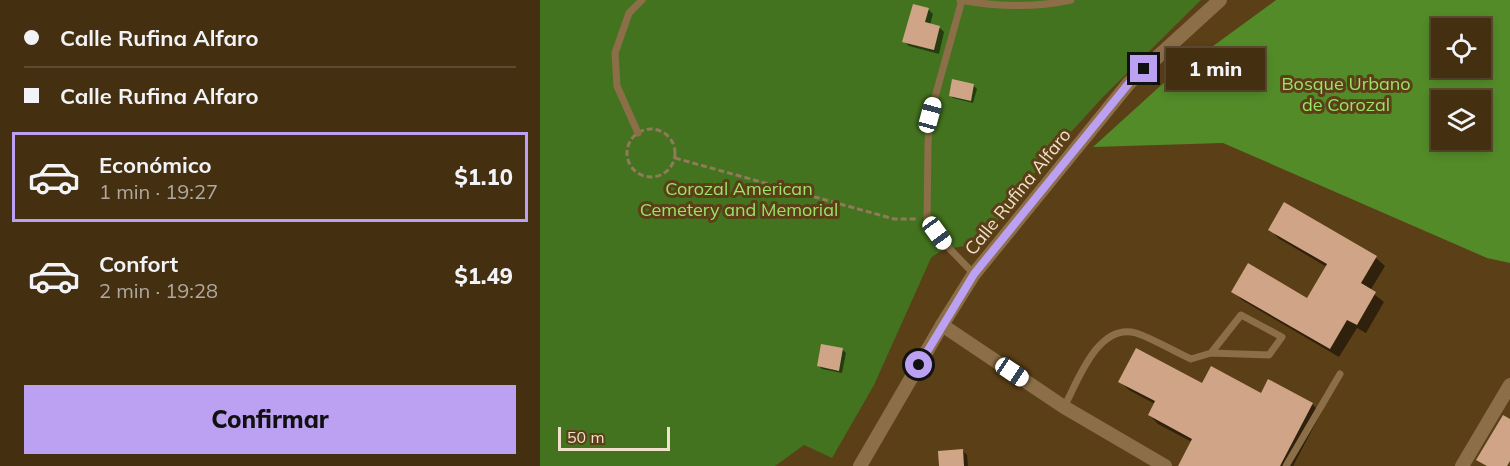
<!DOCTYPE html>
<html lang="es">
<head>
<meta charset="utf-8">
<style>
  :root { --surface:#442f11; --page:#4b371a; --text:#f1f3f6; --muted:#afa99f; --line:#5c4a31; --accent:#bca0f2 }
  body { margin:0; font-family:Mulish,sans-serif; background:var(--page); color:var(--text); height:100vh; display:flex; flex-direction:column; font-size:22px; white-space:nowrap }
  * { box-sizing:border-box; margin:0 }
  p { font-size:20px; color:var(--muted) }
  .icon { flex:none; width:33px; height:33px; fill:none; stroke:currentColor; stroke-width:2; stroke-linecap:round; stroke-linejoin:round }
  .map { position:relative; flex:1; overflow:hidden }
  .drawer { display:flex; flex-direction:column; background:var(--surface); width:540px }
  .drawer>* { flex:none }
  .top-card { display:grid; align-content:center; height:132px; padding:0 24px; background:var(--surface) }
  .fabs { position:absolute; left:891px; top:18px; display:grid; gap:12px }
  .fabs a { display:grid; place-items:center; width:60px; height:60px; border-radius:0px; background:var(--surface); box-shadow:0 3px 9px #0003,0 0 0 2px var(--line); font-size:30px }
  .scale { position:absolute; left:18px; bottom:15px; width:112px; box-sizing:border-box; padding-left:6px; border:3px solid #f2e2cd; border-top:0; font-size:16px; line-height:21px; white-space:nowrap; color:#f2e2cd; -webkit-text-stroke:4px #5a3f17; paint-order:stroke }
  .end { position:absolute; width:27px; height:27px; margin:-14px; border:8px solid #bca0f2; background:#111; box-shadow:0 0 0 3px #111 }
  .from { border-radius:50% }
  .bubble { position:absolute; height:42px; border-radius:0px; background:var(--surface); box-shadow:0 3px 9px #0003,0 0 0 2px var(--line); font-size:20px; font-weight:800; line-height:42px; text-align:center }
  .car { position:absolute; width:18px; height:36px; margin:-18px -9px; border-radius:8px; box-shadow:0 0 4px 2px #0007; background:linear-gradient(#fff 24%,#345 0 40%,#fff 0 76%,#345 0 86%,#fff 0) }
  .top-card b { display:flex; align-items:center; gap:21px; height:57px; font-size:22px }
  .top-card b+b { border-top:2px solid var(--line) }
  .top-card i { width:15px; height:15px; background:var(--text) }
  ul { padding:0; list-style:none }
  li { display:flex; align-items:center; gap:18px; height:90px; margin:0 12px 9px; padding:0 12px; border:3px solid transparent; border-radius:0px }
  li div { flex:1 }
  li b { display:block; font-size:22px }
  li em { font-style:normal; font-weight:800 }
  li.selected { border-color:var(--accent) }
  li>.icon { width:54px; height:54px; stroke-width:1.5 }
  .button { display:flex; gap:12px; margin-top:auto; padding:12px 24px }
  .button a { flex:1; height:69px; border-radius:0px; background:var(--accent); color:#111; font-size:24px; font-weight:800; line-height:69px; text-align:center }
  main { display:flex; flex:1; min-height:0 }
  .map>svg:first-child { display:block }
  .green { fill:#44731f }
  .forest { fill:#538b28; fill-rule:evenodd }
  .shadow { fill:#0007 }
  .building { fill:#d0a487 }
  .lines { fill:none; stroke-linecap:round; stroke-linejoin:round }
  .path { stroke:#917a59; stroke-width:3; stroke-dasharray:6 3; stroke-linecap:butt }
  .lane { stroke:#8c6f48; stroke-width:7 }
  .street { stroke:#8c6f48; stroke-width:14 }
  .route { stroke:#bca0f2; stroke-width:8 }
  .labels { text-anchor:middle; stroke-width:6; stroke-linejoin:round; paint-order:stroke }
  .park-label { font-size:18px; fill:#9ae468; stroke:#5a3f17 }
  .street-label { font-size:18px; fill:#f2e2cd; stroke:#5a3f17 }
</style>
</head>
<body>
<main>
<section class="drawer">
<div class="top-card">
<b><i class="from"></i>Calle Rufina Alfaro</b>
<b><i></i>Calle Rufina Alfaro</b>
</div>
<ul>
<li class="selected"><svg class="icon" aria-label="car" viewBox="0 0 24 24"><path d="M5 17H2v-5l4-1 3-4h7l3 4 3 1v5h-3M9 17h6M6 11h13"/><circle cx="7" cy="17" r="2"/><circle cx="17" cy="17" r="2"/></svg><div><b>Económico</b><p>1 min · 19:27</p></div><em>$1.10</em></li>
<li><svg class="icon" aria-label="car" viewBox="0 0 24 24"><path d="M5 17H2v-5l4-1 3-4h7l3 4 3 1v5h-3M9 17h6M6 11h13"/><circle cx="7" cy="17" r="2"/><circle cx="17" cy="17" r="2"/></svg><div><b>Confort</b><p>2 min · 19:28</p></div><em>$1.49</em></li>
</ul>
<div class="button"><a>Confirmar</a></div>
</section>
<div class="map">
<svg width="970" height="466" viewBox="0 0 970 466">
  <rect width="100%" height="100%" fill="#5a3f17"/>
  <path class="green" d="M 0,0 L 661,0 L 562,98 L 501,165 L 441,242 C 423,250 408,243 391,258 L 334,385 L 292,458 L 264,445 L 235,466 L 0,466 Z"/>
  <path class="forest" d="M 736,0 L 970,0 L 970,263 L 947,258 L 683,143 L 553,147 L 628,79 ZM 902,28 L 940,28 L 940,68 L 902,68 ZM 902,100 L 940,100 L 940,140 L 902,140 Z"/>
  <g class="shadow">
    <path d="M 388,9 L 393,14 L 390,25 L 399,27 L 404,32 L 399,54 L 369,46 L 364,41 Z"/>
    <path d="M 434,86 L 437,89 L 433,103 L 413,98 L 410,95 Z"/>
    <path d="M 745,204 L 836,258 L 845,266 L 830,291 L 844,302 L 826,333 L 817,328 L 799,357 L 702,300 L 693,291 L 767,300 L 787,267 L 738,238 L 730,229 Z"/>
    <path d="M 303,350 L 306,353 L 302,373 L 282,369 L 279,366 Z"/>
    <path d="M 580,381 L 662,385 L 722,395 L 729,381 L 773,405 L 781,413 L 753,466 L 639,466 L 652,442 L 618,424 L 609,415 L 615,404 L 589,390 Z"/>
    <path d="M 422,450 L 427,455 L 428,466 L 401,466 Z"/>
  </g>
  <g class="building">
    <path d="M 373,4 L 389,8 L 385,22 L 400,26 L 394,50 L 362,42 Z"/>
    <path d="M 412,79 L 434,84 L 431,101 L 409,96 Z"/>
    <path d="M 744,202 L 837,256 L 821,283 L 836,292 L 817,325 L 807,320 L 790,349 L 691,292 L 708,263 L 767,298 L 787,264 L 728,230 Z"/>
    <path d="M 281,344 L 303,348 L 299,371 L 277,366 Z"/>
    <path d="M 596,348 L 662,383 L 671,366 L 721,393 L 728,379 L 773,403 L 740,466 L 638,466 L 652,439 L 608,415 L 615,401 L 578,382 Z"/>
    <path d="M 963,415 L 970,419 L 970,461 L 967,466 L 947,466 L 936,460 Z"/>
    <path d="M 423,449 L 424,466 L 399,466 L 398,451 Z"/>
  </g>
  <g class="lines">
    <g class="path">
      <circle cx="111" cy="153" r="24"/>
      <path d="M 135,158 L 354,219 L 376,219"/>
    </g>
    <g class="lane">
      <path d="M 420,0 C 458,7 494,8 531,0"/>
      <path d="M 422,0 L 390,115 L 388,143 L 387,220 L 407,246 L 434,274"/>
      <path d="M 98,133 L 77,86 L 75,53 L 89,13 L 102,0"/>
      <path d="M 524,407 C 538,381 558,322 596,333 C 614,339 633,351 651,359 L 671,353 L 729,355 L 742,337 L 701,315 L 671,353"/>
      <path d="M 746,466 L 800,374"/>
    </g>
    <g class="street">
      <path d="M 402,325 L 524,407 L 625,466"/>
      <path d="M 320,466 L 402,325 L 434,274 L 589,83 L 680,0"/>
      <path d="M 922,466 L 970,385"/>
    </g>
  </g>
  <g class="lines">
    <path class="route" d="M 379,365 L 434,274 L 589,83 L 604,69"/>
  </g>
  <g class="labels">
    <g class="park-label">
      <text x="806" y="90">Bosque Urbano<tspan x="806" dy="21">de Corozal</tspan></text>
      <text x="199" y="195">Corozal American<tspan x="199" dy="21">Cemetery and Memorial</tspan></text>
    </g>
    <g class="street-label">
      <text transform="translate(478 192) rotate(-51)" y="6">Calle Rufina Alfaro</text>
    </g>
  </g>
</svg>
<div class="fabs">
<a><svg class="icon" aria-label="locate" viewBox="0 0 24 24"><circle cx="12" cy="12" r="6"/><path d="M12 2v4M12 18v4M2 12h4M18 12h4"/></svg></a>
<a><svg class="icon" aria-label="layers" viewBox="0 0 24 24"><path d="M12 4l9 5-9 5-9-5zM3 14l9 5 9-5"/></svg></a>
</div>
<div class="scale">50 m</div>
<i class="end from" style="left:379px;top:365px"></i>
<i class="end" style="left:604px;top:69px"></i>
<div class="bubble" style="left:626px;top:48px;width:99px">1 min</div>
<i class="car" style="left:390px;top:115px;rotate:15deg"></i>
<i class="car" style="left:397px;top:233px;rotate:144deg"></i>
<i class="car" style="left:472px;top:372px;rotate:124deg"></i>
</div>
</main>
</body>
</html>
